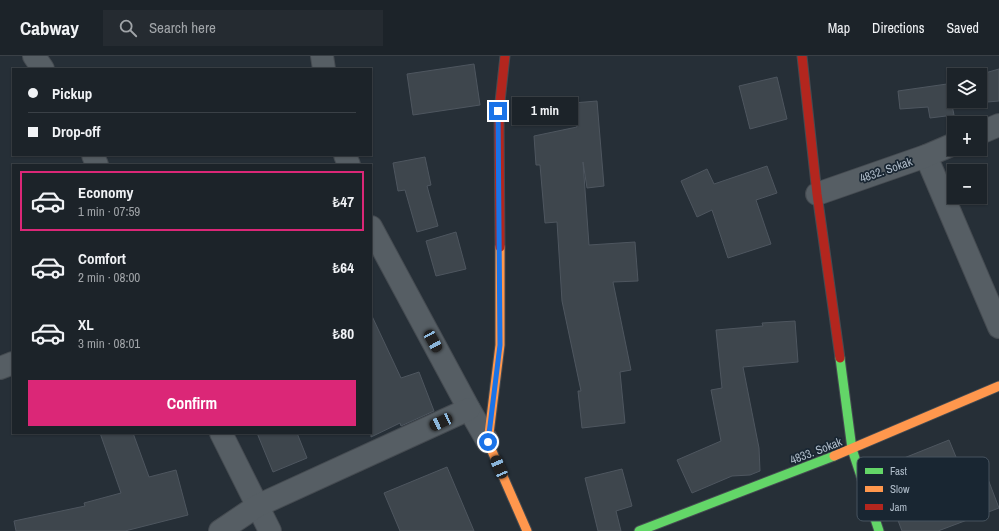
<!DOCTYPE html>
<html lang="en">
<head>
<meta charset="utf-8">
<style>
  :root { --surface:#1c2329; --page:#252b31; --text:#f1f3f6; --muted:#a0a4a8; --line:#3a4046; --accent:#db2777 }
  body { margin:0; font-family:"Archivo Narrow",sans-serif; background:var(--page); color:var(--text); height:100vh; display:flex; flex-direction:column; font-size:15px; white-space:nowrap }
  * { box-sizing:border-box; margin:0 }
  p { font-size:13px; color:var(--muted) }
  .icon { flex:none; width:22px; height:22px; fill:none; stroke:currentColor; stroke-width:2; stroke-linecap:round; stroke-linejoin:round }
  .map { position:relative; flex:1; overflow:hidden }
  .panel { position:absolute; left:12px; top:108px; width:360px; height:270px; display:flex; flex-direction:column; background:var(--surface); border-radius:0px; box-shadow:0 1px 3px #0004,0 0 0 1px var(--line) }
  .panel>* { flex:none }
  .top-card { position:absolute; left:12px; top:12px; width:360px; height:88px; border-radius:0px; box-shadow:0 1px 3px #0004,0 0 0 1px var(--line); display:grid; align-content:center; height:88px; padding:0 16px; background:var(--surface) }
  .tools { position:absolute; left:947px; top:12px; display:grid; gap:8px }
  .tools a { display:grid; place-items:center; width:40px; height:40px; border-radius:0px; background:var(--surface); box-shadow:0 1px 3px #0004,0 0 0 1px var(--line); font-size:20px }
  .end { position:absolute; width:18px; height:18px; margin:-9px; border:5px solid #1a73e8; background:#fff; box-shadow:0 0 0 2px #fff }
  .from { border-radius:50% }
  .bubble { position:absolute; height:28px; border-radius:0px; background:var(--surface); box-shadow:0 1px 3px #0004,0 0 0 1px var(--line); font-size:13px; font-weight:700; line-height:28px; text-align:center }
  .car { position:absolute; width:12px; height:24px; margin:-12px -6px; border-radius:5px; box-shadow:0 0 3px 1px #0007; background:linear-gradient(#222 24%,#8ab4d8 0 40%,#222 0 76%,#8ab4d8 0 86%,#222 0) }
  .top-card b { display:flex; align-items:center; gap:14px; height:38px; font-size:15px }
  .top-card b+b { border-top:1px solid var(--line) }
  .top-card i { width:10px; height:10px; background:var(--text) }
  ul { padding:7px 0 0; list-style:none }
  li { display:flex; align-items:center; gap:12px; height:60px; margin:0 8px 6px; padding:0 8px; border:2px solid transparent; border-radius:0px }
  li div { flex:1 }
  li b { display:block; font-size:15px }
  li em { font-style:normal; font-weight:700 }
  li.selected { border-color:var(--accent) }
  li>.icon { width:36px; height:36px; stroke-width:1.5 }
  .action { display:flex; gap:8px; margin-top:auto; padding:8px 16px }
  .action a { flex:1; height:46px; border-radius:0px; background:var(--accent); color:#fff; font-size:16px; font-weight:700; line-height:46px; text-align:center }
  header { display:flex; align-items:center; gap:24px; box-sizing:border-box; height:56px; padding:0 20px; background:var(--surface); border-bottom:1px solid var(--line) }
  header strong { font-size:19px }
  nav { display:flex; gap:22px; margin-inline-start:auto; font-size:14px }
  .search { width:280px; height:36px; background:var(--page); display:flex; align-items:center; gap:10px; box-sizing:border-box; padding:0 14px; border-radius:0px; color:var(--muted); font-size:15px }
  .map>svg:first-child { display:block }
  .building { fill:#3e464d; stroke:#4e565f }
  .lines { fill:none; stroke-linecap:round; stroke-linejoin:round }
  .street-casing { stroke:#454b51; stroke-width:24 }
  .fast-casing { stroke:#454b51; stroke-width:11 }
  .slow-casing { stroke:#454b51; stroke-width:11 }
  .jam-casing { stroke:#454b51; stroke-width:11 }
  .street { stroke:#565e64; stroke-width:22 }
  .fast { stroke:#63d668; stroke-width:9 }
  .slow { stroke:#ff974d; stroke-width:9 }
  .jam { stroke:#b3261e; stroke-width:9 }
  .route { stroke:#1a73e8; stroke-width:5 }
  .labels { text-anchor:middle; stroke-width:3.5; stroke-linejoin:round; paint-order:stroke }
  .street-label { font-size:12px; fill:#afbcc9; stroke:#192632 }
  .key { fill:#192632; stroke:#46535f; stroke-width:1 }
  .key-label { font-size:11px; fill:#afbcc9 }
</style>
</head>
<body>
<header>
<strong>Cabway</strong>
<div class="search"><svg class="icon" aria-label="search" viewBox="0 0 24 24"><circle cx="10" cy="10" r="6"/><path d="M15 15l6 6"/></svg>Search here</div>
<nav><a>Map</a><a>Directions</a><a>Saved</a></nav>
</header>
<div class="map">
<svg width="999" height="475" viewBox="0 0 999 475">
  <rect width="100%" height="100%" fill="#262f37"/>
  <g class="building">
    <path d="M 474,8 L 480,49 L 413,59 L 407,18 Z"/>
    <path d="M 999,13 L 999,45 L 952,49 L 954,59 L 930,62 L 928,51 L 900,53 L 898,35 L 954,27 L 954,45 L 980,45 L 980,19 L 978,19 Z"/>
    <path d="M 777,21 L 787,63 L 750,73 L 739,30 Z"/>
    <path d="M 597,45 L 604,130 L 587,132 L 583,106 L 589,189 L 635,186 L 638,225 L 613,226 L 631,314 L 620,316 L 625,367 L 582,372 L 578,335 L 581,335 L 562,245 L 557,166 L 545,167 L 540,109 L 536,109 L 534,80 L 577,71 L 573,47 Z"/>
    <path d="M 425,101 L 431,129 L 427,130 L 438,170 L 417,176 L 405,134 L 398,135 L 393,107 Z"/>
    <path d="M 767,110 L 777,137 L 756,144 L 771,188 L 728,202 L 712,154 L 697,161 L 681,125 L 707,113 L 714,128 Z"/>
    <path d="M 456,176 L 466,213 L 436,220 L 426,185 Z"/>
    <path d="M 371,258 L 401,322 L 419,316 L 434,355 L 401,370 L 400,367 L 371,381 Z"/>
    <path d="M 795,265 L 798,306 L 743,311 L 759,392 L 760,415 L 750,419 L 732,420 L 692,437 L 677,404 L 721,385 L 711,334 L 722,332 L 716,274 L 763,270 L 762,267 Z"/>
    <path d="M 100,377 L 133,377 L 149,421 L 176,414 L 188,459 L 125,475 L 16,475 L 14,465 L 85,450 L 84,447 L 121,437 Z"/>
    <path d="M 257,377 L 297,377 L 307,402 L 273,416 Z"/>
    <path d="M 949,384 L 963,418 L 983,410 L 999,452 L 938,475 L 902,475 L 891,446 L 912,438 L 899,404 Z"/>
    <path d="M 447,411 L 474,475 L 400,475 L 384,437 Z"/>
    <path d="M 622,413 L 632,450 L 616,455 L 621,475 L 598,475 L 585,422 Z"/>
  </g>
  <g class="lines">
    <g class="street-casing">
      <g id="street">
        <path d="M 34,0 L 43,13"/>
        <path d="M 322,0 L 324,13"/>
        <path d="M 980,77 L 999,69"/>
        <path d="M 93,99 L 97,109"/>
        <path d="M 345,99 L 349,109"/>
        <path d="M 926,100 L 999,271"/>
        <path d="M 817,138 L 926,100 L 954,88"/>
        <path d="M 371,171 L 469,353 L 488,386"/>
        <path d="M 0,312 L 13,307"/>
        <path d="M 221,377 L 270,475"/>
        <path d="M 220,475 L 257,450 L 469,353"/>
      </g>
    </g>
    <g class="fast-casing">
      <g id="fast">
        <path d="M 840,302 L 852,393 L 879,475"/>
        <path d="M 639,475 L 834,400"/>
      </g>
    </g>
    <g class="slow-casing">
      <g id="slow">
        <path d="M 500,191 L 500,289 L 488,386 L 527,475"/>
        <path d="M 834,400 L 999,330"/>
      </g>
    </g>
    <g class="jam-casing">
      <g id="jam">
        <path d="M 802,0 L 817,138 L 840,302"/>
        <path d="M 500,191 L 499,55 L 505,0"/>
      </g>
    </g>
    <use href="#street" class="street"/>
    <use href="#fast" class="fast"/>
    <use href="#slow" class="slow"/>
    <use href="#jam" class="jam"/>
  </g>
  <g class="lines">
    <path class="route" d="M 488,386 L 500,289 L 498,55"/>
  </g>
  <g class="labels">
    <g class="street-label">
      <text transform="translate(886 114) rotate(-19)" y="4">4832. Sokak</text>
      <text transform="translate(816 395) rotate(-21)" y="4">4833. Sokak</text>
    </g>
  </g>
  <rect x="857" y="401" width="132" height="64" rx="6" class="key"/>
  <rect x="865" y="412" width="18" height="6" fill="#63d668"/>
  <rect x="865" y="430" width="18" height="6" fill="#ff974d"/>
  <rect x="865" y="448" width="18" height="6" fill="#b3261e"/>
  <g class="key-label">
    <text x="890" y="419">Fast</text>
    <text x="890" y="437">Slow</text>
    <text x="890" y="455">Jam</text>
  </g>
</svg>
<div class="tools">
<a><svg class="icon" aria-label="layers" viewBox="0 0 24 24"><path d="M12 4l9 5-9 5-9-5zM3 14l9 5 9-5"/></svg></a>
<a>+</a>
<a>−</a>
</div>
<i class="end from" style="left:488px;top:386px"></i>
<i class="end" style="left:498px;top:55px"></i>
<div class="bubble" style="left:512px;top:41px;width:66px">1 min</div>
<i class="car" style="left:433px;top:285px;rotate:151deg"></i>
<i class="car" style="left:441px;top:366px;rotate:245deg"></i>
<i class="car" style="left:499px;top:411px;rotate:337deg"></i>
<div class="top-card">
<b><i class="from"></i>Pickup</b>
<b><i></i>Drop-off</b>
</div>
<section class="panel">
<ul>
<li class="selected"><svg class="icon" aria-label="car" viewBox="0 0 24 24"><path d="M5 17H2v-5l4-1 3-4h7l3 4 3 1v5h-3M9 17h6M6 11h13"/><circle cx="7" cy="17" r="2"/><circle cx="17" cy="17" r="2"/></svg><div><b>Economy</b><p>1 min · 07:59</p></div><em>₺47</em></li>
<li><svg class="icon" aria-label="car" viewBox="0 0 24 24"><path d="M5 17H2v-5l4-1 3-4h7l3 4 3 1v5h-3M9 17h6M6 11h13"/><circle cx="7" cy="17" r="2"/><circle cx="17" cy="17" r="2"/></svg><div><b>Comfort</b><p>2 min · 08:00</p></div><em>₺64</em></li>
<li><svg class="icon" aria-label="car" viewBox="0 0 24 24"><path d="M5 17H2v-5l4-1 3-4h7l3 4 3 1v5h-3M9 17h6M6 11h13"/><circle cx="7" cy="17" r="2"/><circle cx="17" cy="17" r="2"/></svg><div><b>XL</b><p>3 min · 08:01</p></div><em>₺80</em></li>
</ul>
<div class="action"><a>Confirm</a></div>
</section>
</div>
</body>
</html>
